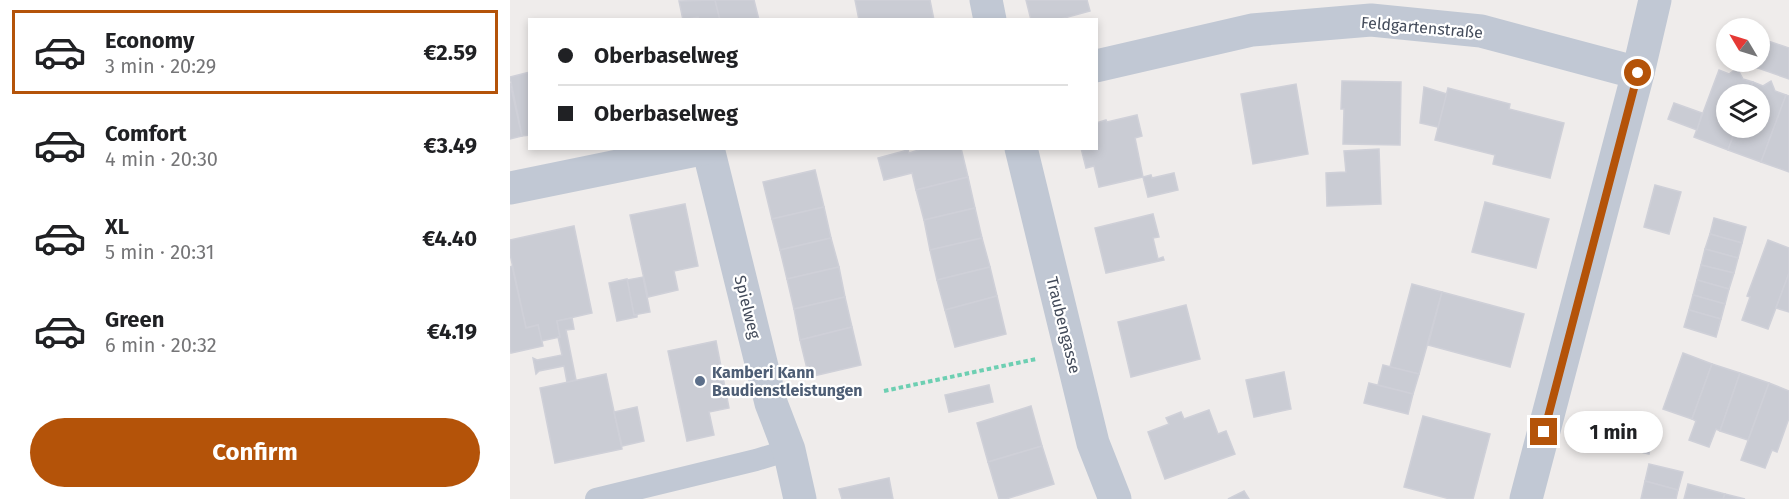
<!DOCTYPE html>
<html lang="en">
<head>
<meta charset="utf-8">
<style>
  :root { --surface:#fff; --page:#f2f2f2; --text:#202124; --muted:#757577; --line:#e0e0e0; --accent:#b45309 }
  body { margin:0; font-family:"Fira Sans",sans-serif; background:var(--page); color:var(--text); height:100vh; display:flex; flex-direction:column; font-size:22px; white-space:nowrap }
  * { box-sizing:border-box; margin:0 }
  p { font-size:20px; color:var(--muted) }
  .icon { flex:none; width:33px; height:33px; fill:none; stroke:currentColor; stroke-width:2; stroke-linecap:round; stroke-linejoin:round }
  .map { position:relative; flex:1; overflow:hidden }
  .drawer { display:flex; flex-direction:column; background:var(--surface); width:510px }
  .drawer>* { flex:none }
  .guide { position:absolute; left:18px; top:18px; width:570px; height:132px; border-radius:0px; box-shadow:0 3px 9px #0003; display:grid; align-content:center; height:132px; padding:0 30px; background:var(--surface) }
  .needle { width:39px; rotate:308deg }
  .tools { position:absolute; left:1206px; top:18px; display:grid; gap:12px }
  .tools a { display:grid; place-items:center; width:54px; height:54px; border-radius:50%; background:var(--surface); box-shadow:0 3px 9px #0003; font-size:30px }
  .end { position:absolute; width:27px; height:27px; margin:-14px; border:8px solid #b45309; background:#fff; box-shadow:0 0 0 3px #fff }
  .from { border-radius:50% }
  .bubble { position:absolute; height:42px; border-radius:21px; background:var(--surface); box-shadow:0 3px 9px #0003; font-size:20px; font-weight:700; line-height:42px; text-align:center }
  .guide b { display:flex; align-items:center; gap:21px; height:57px; font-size:22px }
  .guide b+b { border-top:2px solid var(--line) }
  .guide i { width:15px; height:15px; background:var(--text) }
  ul { padding:10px 0 0; list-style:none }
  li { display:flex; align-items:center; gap:18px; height:84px; margin:0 12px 9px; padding:0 18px; border:3px solid transparent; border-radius:0px }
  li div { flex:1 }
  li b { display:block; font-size:22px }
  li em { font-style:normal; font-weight:700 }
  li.current { border-color:var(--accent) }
  li>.icon { width:54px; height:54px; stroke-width:1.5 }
  .primary-button { display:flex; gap:12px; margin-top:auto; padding:12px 30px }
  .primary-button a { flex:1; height:69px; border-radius:36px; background:var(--accent); color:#fff; font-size:24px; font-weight:700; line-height:69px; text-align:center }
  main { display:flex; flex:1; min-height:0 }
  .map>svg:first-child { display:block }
  .building { fill:#caccd4; stroke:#cfd0d8; stroke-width:1.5 }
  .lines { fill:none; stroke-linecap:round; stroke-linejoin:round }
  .path { stroke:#6dcfb2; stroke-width:4; stroke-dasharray:4.5 3; stroke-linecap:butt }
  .service { stroke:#c1c8d4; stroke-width:22 }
  .minor { stroke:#c1c8d4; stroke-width:33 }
  .tertiary { stroke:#c1c8d4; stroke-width:33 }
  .route { stroke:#b45309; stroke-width:8 }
  .service-dot { fill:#5c6f8a; stroke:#fff; stroke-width:2 }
  .labels { text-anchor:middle; stroke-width:4.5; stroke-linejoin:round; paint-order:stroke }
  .street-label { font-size:16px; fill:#434b5a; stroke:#fff }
  .service-label { font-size:16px; font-weight:bold; fill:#4e5e75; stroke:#fff; text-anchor:start }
</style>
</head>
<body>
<main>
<section class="drawer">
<ul>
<li class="current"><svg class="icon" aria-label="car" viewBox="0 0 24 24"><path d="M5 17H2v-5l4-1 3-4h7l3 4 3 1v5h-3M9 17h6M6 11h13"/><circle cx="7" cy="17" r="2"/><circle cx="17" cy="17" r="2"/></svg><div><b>Economy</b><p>3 min · 20:29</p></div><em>€2.59</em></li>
<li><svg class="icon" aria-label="car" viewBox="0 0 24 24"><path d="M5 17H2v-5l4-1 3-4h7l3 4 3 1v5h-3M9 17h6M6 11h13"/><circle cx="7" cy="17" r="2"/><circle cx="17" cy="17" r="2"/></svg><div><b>Comfort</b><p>4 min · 20:30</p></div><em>€3.49</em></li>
<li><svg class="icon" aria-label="car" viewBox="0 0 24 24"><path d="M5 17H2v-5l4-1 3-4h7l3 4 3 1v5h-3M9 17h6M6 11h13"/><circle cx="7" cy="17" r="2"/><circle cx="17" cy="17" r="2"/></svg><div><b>XL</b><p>5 min · 20:31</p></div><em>€4.40</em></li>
<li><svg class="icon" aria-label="car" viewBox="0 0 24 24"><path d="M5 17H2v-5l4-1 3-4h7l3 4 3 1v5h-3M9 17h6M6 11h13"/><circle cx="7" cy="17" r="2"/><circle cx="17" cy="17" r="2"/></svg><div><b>Green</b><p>6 min · 20:32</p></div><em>€4.19</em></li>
</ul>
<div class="primary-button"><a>Confirm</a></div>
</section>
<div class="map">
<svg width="1279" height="499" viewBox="0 0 1279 499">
  <rect width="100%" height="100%" fill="#efeceb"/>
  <g class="building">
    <path d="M 205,0 L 210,20 L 189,20 L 188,17 L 173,20 L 169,1 Z"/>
    <path d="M 205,0 L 244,0 L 249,20 L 210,20 Z"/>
    <path d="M 345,0 L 420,0 L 424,20 L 349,20 Z"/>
    <path d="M 516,0 L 577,0 L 580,11 L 547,20 L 521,20 Z"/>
    <path d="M 1250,38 L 1258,41 L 1248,68 L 1230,62 L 1250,62 Z"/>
    <path d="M 1258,41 L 1279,48 L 1279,79 L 1248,68 Z"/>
    <path d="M 1227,68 L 1233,79 L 1243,82 L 1238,94 L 1216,94 L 1216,128 L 1226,128 L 1218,150 L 1184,137 L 1209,70 L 1219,74 Z"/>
    <path d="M 20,72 L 20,135 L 12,136 L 0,77 Z"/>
    <path d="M 832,81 L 891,82 L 890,145 L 833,144 L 834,109 L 831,109 Z"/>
    <path d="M 1261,81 L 1265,91 L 1276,95 L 1251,162 L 1218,150 L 1226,128 L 1250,128 L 1250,94 L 1238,94 L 1243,82 L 1253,86 Z"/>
    <path d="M 0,83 L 12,136 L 0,139 Z"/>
    <path d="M 786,84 L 798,154 L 743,164 L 731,94 Z"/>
    <path d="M 914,87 L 937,94 L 928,127 L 910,123 Z"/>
    <path d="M 938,88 L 1000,104 L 999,109 L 1054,123 L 1040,178 L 983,164 L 985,155 L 925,140 Z"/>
    <path d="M 1276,95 L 1279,96 L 1279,172 L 1251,162 Z"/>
    <path d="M 1164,103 L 1192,113 L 1187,130 L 1158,119 Z"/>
    <path d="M 627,115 L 632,136 L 625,138 L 633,177 L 589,187 L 584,166 L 576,168 L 571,148 L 586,148 L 586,123 L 596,120 L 597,122 Z"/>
    <path d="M 415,148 L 451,148 L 458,177 L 406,190 L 402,173 L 374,180 L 368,158 L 398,150 L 399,153 Z"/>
    <path d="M 869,149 L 871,204 L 817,206 L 816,173 L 836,172 L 834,151 Z"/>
    <path d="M 305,170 L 314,207 L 262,219 L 253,182 Z"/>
    <path d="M 664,173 L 668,190 L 638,197 L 633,177 L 641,175 L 642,178 Z"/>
    <path d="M 458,177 L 465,208 L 414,220 L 406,190 Z"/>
    <path d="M 1145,185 L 1171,192 L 1159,234 L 1134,227 Z"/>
    <path d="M 975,202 L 1039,219 L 1026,268 L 962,252 Z"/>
    <path d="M 175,204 L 188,266 L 164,271 L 168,290 L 138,297 L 120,215 Z"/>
    <path d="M 314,207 L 321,238 L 270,250 L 262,219 Z"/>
    <path d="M 465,208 L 472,238 L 420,250 L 414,220 Z"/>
    <path d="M 643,214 L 649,237 L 643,238 L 648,259 L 653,257 L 654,260 L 596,273 L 585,228 Z"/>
    <path d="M 1204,218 L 1236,227 L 1232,243 L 1200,234 Z"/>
    <path d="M 64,226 L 82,313 L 47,321 L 50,337 L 31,341 L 28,325 L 16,328 L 0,254 L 0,240 Z"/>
    <path d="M 1200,234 L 1232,243 L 1228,258 L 1195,249 Z"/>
    <path d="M 321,238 L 329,267 L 277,279 L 270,250 Z"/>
    <path d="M 472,238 L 480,267 L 427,280 L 420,250 Z"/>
    <path d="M 1258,240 L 1279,248 L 1279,273 L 1258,329 L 1232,320 L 1240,297 L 1237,296 Z"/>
    <path d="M 1195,249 L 1228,258 L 1224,273 L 1191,265 Z"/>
    <path d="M 1191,265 L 1224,273 L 1219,289 L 1187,280 Z"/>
    <path d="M 2,266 L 16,328 L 28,325 L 33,346 L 1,353 L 0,347 L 0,267 Z"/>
    <path d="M 329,267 L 335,297 L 284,309 L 277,279 Z"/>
    <path d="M 480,267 L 487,296 L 435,310 L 427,280 Z"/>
    <path d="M 1279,273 L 1279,312 L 1266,308 Z"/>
    <path d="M 133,277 L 140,312 L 124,315 L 117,280 Z"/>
    <path d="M 117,279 L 124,315 L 127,315 L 127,317 L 107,321 L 99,283 Z"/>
    <path d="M 1187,280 L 1219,289 L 1215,304 L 1183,295 Z"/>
    <path d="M 902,284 L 932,292 L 909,374 L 880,367 Z"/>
    <path d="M 932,292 L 1014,314 L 1000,367 L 918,345 Z"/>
    <path d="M 1183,295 L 1215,304 L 1211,319 L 1179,310 Z"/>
    <path d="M 487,296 L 496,334 L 445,347 L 435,310 Z"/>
    <path d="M 335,297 L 342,327 L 290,340 L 284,309 Z"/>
    <path d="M 676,305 L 690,359 L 621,377 L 608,322 Z"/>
    <path d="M 1179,310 L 1211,319 L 1206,337 L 1174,327 Z"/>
    <path d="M 62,318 L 64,329 L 56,330 L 66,380 L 57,382 L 54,366 L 29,371 L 26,374 L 23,358 L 27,360 L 52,355 L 48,337 L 50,337 L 47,321 Z"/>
    <path d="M 342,327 L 351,365 L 299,377 L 290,340 Z"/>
    <path d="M 206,341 L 219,408 L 199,412 L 204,435 L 177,441 L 158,351 Z"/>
    <path d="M 1173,353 L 1202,364 L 1182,419 L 1153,409 Z"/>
    <path d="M 1202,364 L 1230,373 L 1210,431 L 1206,429 L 1199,447 L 1179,440 L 1186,421 L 1182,419 Z"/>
    <path d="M 873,365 L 909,374 L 903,394 L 868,385 Z"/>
    <path d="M 774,372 L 781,409 L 744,417 L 736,380 Z"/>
    <path d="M 1230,373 L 1259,383 L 1238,440 L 1210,431 Z"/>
    <path d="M 96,374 L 112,449 L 45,463 L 30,388 Z"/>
    <path d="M 859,383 L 903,394 L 898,414 L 854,403 Z"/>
    <path d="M 1259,383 L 1279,391 L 1279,418 L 1267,452 L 1262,450 L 1255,468 L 1231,460 Z"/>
    <path d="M 479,385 L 483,402 L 439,412 L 435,395 Z"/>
    <path d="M 521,406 L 532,446 L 478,462 L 467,423 Z"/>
    <path d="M 127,407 L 134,441 L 112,446 L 104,412 Z"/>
    <path d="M 699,410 L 708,434 L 716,431 L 725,454 L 655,479 L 638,432 L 659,424 L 656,418 L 671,412 L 674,419 Z"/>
    <path d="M 1113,413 L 1130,418 L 1122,450 L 1105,446 Z"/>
    <path d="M 913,416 L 980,434 L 963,499 L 940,499 L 894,487 Z"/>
    <path d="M 1130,418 L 1146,422 L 1139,454 L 1122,450 Z"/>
    <path d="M 532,446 L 544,484 L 496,499 L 489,499 L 478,462 Z"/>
    <path d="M 1139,464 L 1173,472 L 1168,490 L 1135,481 Z"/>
    <path d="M 379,478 L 383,499 L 332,499 L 329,489 Z"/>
    <path d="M 1135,481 L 1168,490 L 1166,499 L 1131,499 Z"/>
    <path d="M 1178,484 L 1215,494 L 1213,499 L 1174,499 Z"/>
    <path d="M 734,491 L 739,499 L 718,499 Z"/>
    <path d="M 1215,494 L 1235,499 L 1213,499 Z"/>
  </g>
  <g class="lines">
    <path class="path" d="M 374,391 L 526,359"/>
    <path class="service" d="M 86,499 L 246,460 L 279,450"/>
    <g class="minor">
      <path d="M 476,0 L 480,20"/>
      <path d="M 586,66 L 742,30 L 861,20 L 971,31 L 1128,73"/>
      <path d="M 198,148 L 261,403 L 279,450 L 290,499"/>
      <path d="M 511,148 L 583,443 L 605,499"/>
      <path d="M 0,188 L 196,148"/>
    </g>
    <path class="tertiary" d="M 1016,499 L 1128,73 L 1145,0"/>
  </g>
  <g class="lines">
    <path class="route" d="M 1034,432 L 1128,73"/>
  </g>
  <circle class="service-dot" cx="190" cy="381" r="6"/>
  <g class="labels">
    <g class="street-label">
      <text transform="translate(912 27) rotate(5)" y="6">Feldgartenstraße</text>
      <text transform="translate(238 307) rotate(76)" y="6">Spielweg</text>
      <text transform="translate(554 325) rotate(76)" y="6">Traubengasse</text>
    </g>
    <g class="service-label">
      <text x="202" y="378">Kamberi Kann<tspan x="202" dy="18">Baudienstleistungen</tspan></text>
    </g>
  </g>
</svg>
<div class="tools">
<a><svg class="needle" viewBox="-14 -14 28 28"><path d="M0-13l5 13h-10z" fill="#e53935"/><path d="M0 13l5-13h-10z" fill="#757577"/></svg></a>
<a><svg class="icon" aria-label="layers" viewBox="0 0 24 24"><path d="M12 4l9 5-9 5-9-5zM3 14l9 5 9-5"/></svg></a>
</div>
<i class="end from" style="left:1128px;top:73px"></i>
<i class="end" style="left:1034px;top:432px"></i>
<div class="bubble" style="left:1054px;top:411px;width:99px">1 min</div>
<div class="guide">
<b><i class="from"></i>Oberbaselweg</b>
<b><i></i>Oberbaselweg</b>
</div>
</div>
</main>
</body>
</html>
